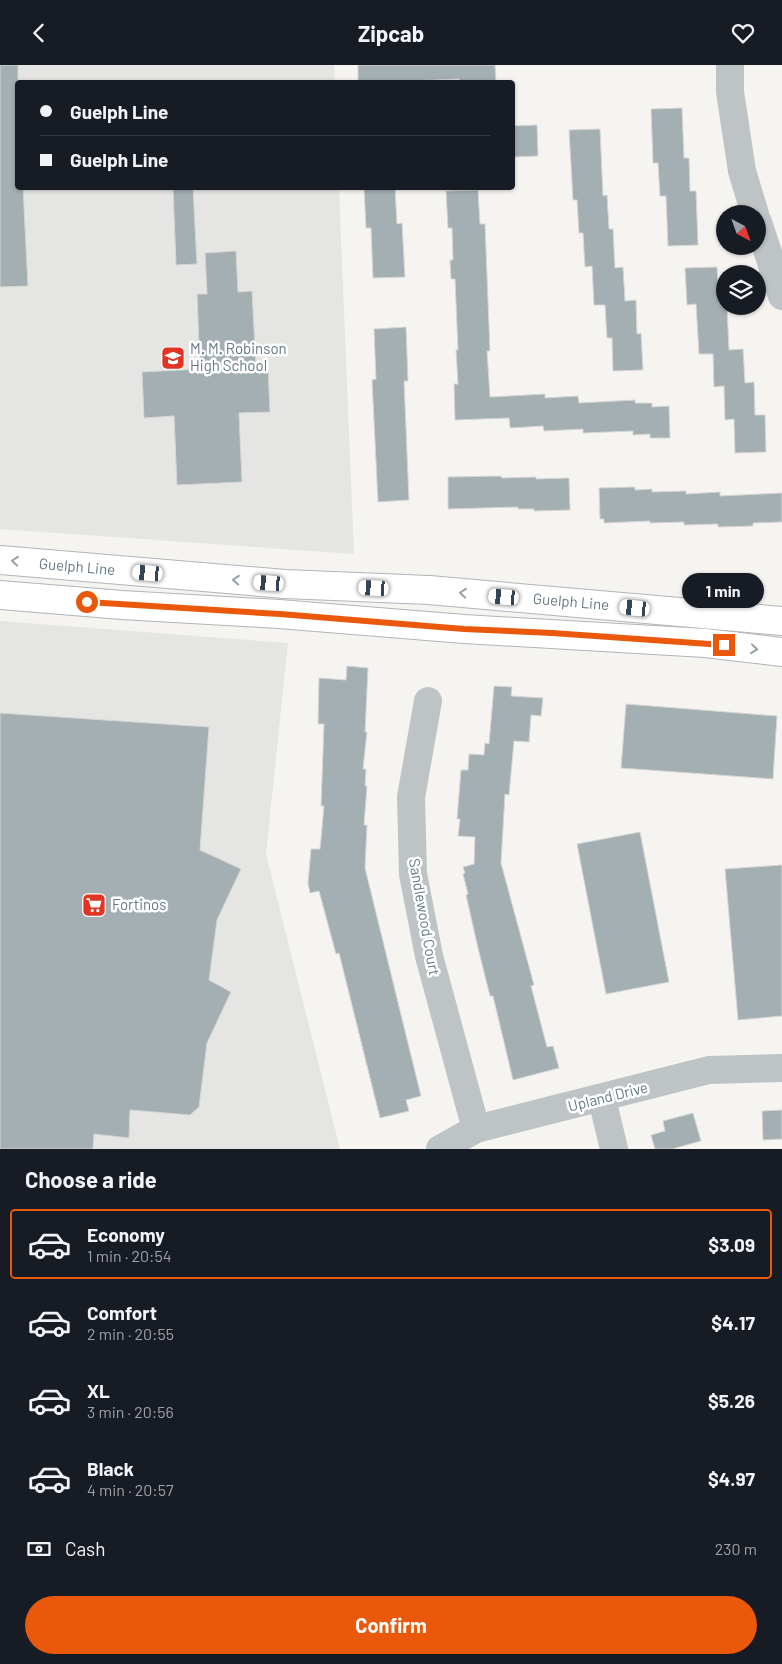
<!DOCTYPE html>
<html lang="en">
<head>
<meta charset="utf-8">
<style>
  :root { --surface:#171b24; --page:#20242c; --text:#f1f3f6; --muted:#9ea1a6; --line:#363941; --accent:#ea580c }
  body { margin:0; font-family:Barlow,sans-serif; background:var(--page); color:var(--text); height:100vh; display:flex; flex-direction:column; font-size:19px; white-space:nowrap }
  * { box-sizing:border-box; margin:0 }
  p { font-size:16px; color:var(--muted) }
  .icon { flex:none; width:28px; height:28px; fill:none; stroke:currentColor; stroke-width:2; stroke-linecap:round; stroke-linejoin:round }
  .map { position:relative; height:1084px; overflow:hidden }
  .panel { display:flex; flex-direction:column; background:var(--surface); flex:1 }
  .panel>* { flex:none }
  .hud { position:absolute; left:15px; top:15px; width:500px; height:110px; border-radius:5px; box-shadow:0 1px 4px #0004; display:grid; align-content:center; height:110px; padding:0 25px; background:var(--surface) }
  .needle { width:32px; rotate:139deg }
  .fabs { position:absolute; left:716px; top:140px; display:grid; gap:10px }
  .fabs a { display:grid; place-items:center; width:50px; height:50px; border-radius:50%; background:var(--surface); box-shadow:0 1px 4px #0004; font-size:25px }
  .end { position:absolute; width:22px; height:22px; margin:-11px; border:6px solid #ea580c; background:#fff; box-shadow:0 0 0 2px #fff }
  .from { border-radius:50% }
  .bubble { position:absolute; height:35px; border-radius:18px; background:var(--surface); box-shadow:0 1px 4px #0004; font-size:16px; font-weight:700; line-height:35px; text-align:center }
  .car { position:absolute; width:15px; height:30px; margin:-15px -8px; border-radius:6px; box-shadow:0 0 4px 1px #0007; background:linear-gradient(#fff 24%,#345 0 40%,#fff 0 76%,#345 0 86%,#fff 0) }
  .hud b { display:flex; align-items:center; gap:18px; height:48px; font-size:19px }
  .hud b+b { border-top:1px solid var(--line) }
  .hud i { width:12px; height:12px; background:var(--text) }
  ul { padding:0; list-style:none }
  li { display:flex; align-items:center; gap:15px; height:70px; margin:0 10px 8px; padding:0 15px; border:2px solid transparent; border-radius:5px }
  li div { flex:1 }
  li b { display:block; font-size:19px }
  li em { font-style:normal; font-weight:700 }
  li.current { border-color:var(--accent) }
  li>.icon { width:45px; height:45px; stroke-width:1.5 }
  h2 { padding:0 25px; font-size:22px; line-height:60px }
  .pay { display:flex; align-items:center; gap:12px; height:55px; padding:0 25px; font-size:19px }
  .pay p { margin-inline-start:auto }
  .cta { display:flex; gap:10px; margin-top:auto; padding:10px 25px }
  .cta a { flex:1; height:58px; border-radius:30px; background:var(--accent); color:#fff; font-size:20px; font-weight:700; line-height:58px; text-align:center }
  header { display:flex; justify-content:space-between; align-items:center; height:65px; padding:0 25px; background:var(--surface); font-size:22px; font-weight:700 }
  .map>svg:first-child { display:block }
  .built { fill:#e5e6e4 }
  .building { fill:#a4afb3; stroke:#d6d6d4 }
  .lines { fill:none; stroke-linecap:round; stroke-linejoin:round }
  .major-casing { stroke:#afb5b8; stroke-width:30 }
  .minor { stroke:#bec3c5; stroke-width:28 }
  .major { stroke:#fff; stroke-width:28 }
  .oneway { stroke:#92a1a8 }
  .route { stroke:#ea580c; stroke-width:6 }
  .labels { text-anchor:middle; stroke-width:5; stroke-linejoin:round; paint-order:stroke }
  .poi-label { font-size:15px; fill:#647982; stroke:#fff; text-anchor:start }
  .street-label { font-size:15px; fill:#647982; stroke:#fff }
</style>
</head>
<body>
<header><svg class="icon" aria-label="back" viewBox="0 0 24 24"><path d="M15 5l-7 7 7 7"/></svg>Zipcab<svg class="icon" aria-label="heart" viewBox="0 0 24 24"><path d="M12 20l-8-8c-3-5 5-10 8-4 3-6 11-1 8 4z"/></svg></header>
<div class="map">
<svg width="782" height="1084" viewBox="0 0 782 1084">
  <rect width="100%" height="100%" fill="#f5f4f1"/>
  <g class="built">
    <path d="M 0,0 L 334,0 L 335,17 L 18,18 L 18,122 L 339,123 L 354,489 L 0,464 Z"/>
    <path d="M 0,556 L 288,578 L 266,789 L 340,1084 L 0,1084 Z"/>
  </g>
  <g class="building">
    <path d="M 0,0 L 18,0 L 18,122 L 23,122 L 28,221 L 0,222 Z"/>
    <path d="M 358,0 L 495,0 L 496,17 L 460,18 L 459,14 L 358,18 Z"/>
    <path d="M 682,43 L 684,93 L 689,93 L 690,126 L 696,126 L 698,180 L 668,181 L 666,131 L 660,131 L 658,98 L 653,98 L 651,44 Z"/>
    <path d="M 537,60 L 538,91 L 512,92 L 512,61 Z"/>
    <path d="M 600,64 L 603,131 L 607,130 L 609,164 L 613,164 L 615,203 L 623,202 L 625,236 L 636,235 L 637,269 L 641,268 L 643,305 L 613,306 L 612,273 L 607,273 L 605,240 L 594,240 L 592,201 L 585,202 L 583,168 L 579,168 L 577,135 L 573,135 L 569,65 Z"/>
    <path d="M 173,122 L 193,122 L 197,199 L 176,200 Z"/>
    <path d="M 364,122 L 395,122 L 397,159 L 402,158 L 405,212 L 373,213 L 371,163 L 366,163 Z"/>
    <path d="M 478,125 L 480,159 L 485,159 L 490,286 L 487,286 L 490,332 L 545,329 L 545,333 L 578,331 L 579,338 L 635,335 L 635,338 L 652,338 L 652,342 L 669,341 L 670,373 L 650,373 L 650,369 L 633,370 L 633,366 L 583,368 L 583,364 L 544,366 L 543,361 L 510,363 L 509,353 L 455,355 L 454,319 L 458,319 L 456,285 L 458,285 L 455,214 L 451,214 L 450,195 L 453,195 L 452,163 L 448,163 L 446,126 Z"/>
    <path d="M 236,186 L 238,227 L 252,226 L 256,301 L 268,301 L 270,347 L 239,348 L 242,417 L 177,420 L 174,351 L 144,353 L 142,307 L 200,304 L 197,229 L 207,229 L 205,188 Z"/>
    <path d="M 717,202 L 719,235 L 725,235 L 725,241 L 727,241 L 729,285 L 743,284 L 745,318 L 754,317 L 755,350 L 765,350 L 766,387 L 735,388 L 734,354 L 725,355 L 724,321 L 714,322 L 713,289 L 699,289 L 696,239 L 687,240 L 685,203 Z"/>
    <path d="M 406,262 L 408,316 L 404,316 L 409,435 L 378,437 L 372,315 L 376,314 L 374,264 Z"/>
    <path d="M 501,411 L 502,413 L 536,412 L 536,414 L 569,413 L 570,445 L 534,446 L 534,444 L 518,444 L 518,442 L 448,444 L 448,412 Z"/>
    <path d="M 635,422 L 635,425 L 652,424 L 652,427 L 686,426 L 686,429 L 720,427 L 720,431 L 782,428 L 782,457 L 753,458 L 753,461 L 718,462 L 718,459 L 684,460 L 684,457 L 650,458 L 650,456 L 604,458 L 604,454 L 600,454 L 599,423 Z"/>
    <path d="M 347,601 L 368,603 L 365,667 L 367,667 L 363,704 L 366,704 L 365,721 L 367,721 L 364,760 L 367,760 L 365,803 L 421,1031 L 406,1035 L 409,1046 L 380,1053 L 339,888 L 336,889 L 319,826 L 310,828 L 308,818 L 311,784 L 320,784 L 324,741 L 321,741 L 324,659 L 318,659 L 319,613 L 346,615 Z"/>
    <path d="M 494,621 L 512,622 L 511,631 L 543,633 L 541,651 L 531,650 L 529,677 L 514,676 L 509,730 L 505,729 L 501,798 L 534,920 L 531,921 L 547,982 L 553,981 L 559,1003 L 513,1015 L 493,931 L 490,931 L 478,883 L 466,830 L 468,829 L 463,809 L 465,808 L 463,802 L 474,799 L 475,772 L 458,771 L 460,754 L 457,754 L 461,705 L 468,705 L 469,689 L 484,690 L 485,678 L 489,679 Z"/>
    <path d="M 626,639 L 777,651 L 773,714 L 621,703 Z"/>
    <path d="M 0,648 L 209,662 L 200,785 L 241,804 L 217,855 L 209,915 L 231,927 L 207,978 L 199,1042 L 190,1050 L 130,1045 L 129,1073 L 94,1069 L 93,1084 L 0,1084 Z"/>
    <path d="M 640,767 L 669,917 L 606,929 L 577,779 Z"/>
    <path d="M 782,800 L 782,951 L 738,955 L 725,804 Z"/>
    <path d="M 782,1045 L 782,1074 L 763,1075 L 762,1046 Z"/>
    <path d="M 693,1048 L 701,1076 L 672,1084 L 655,1084 L 651,1070 L 665,1066 L 663,1056 Z"/>
  </g>
  <g class="lines">
    <g class="major-casing">
      <g id="major">
        <path d="M 0,495 L 285,519 L 429,525 L 782,556"/>
        <path d="M 0,530 L 122,540 L 279,549 L 464,564 L 705,578 L 782,587"/>
      </g>
    </g>
    <g class="minor">
      <path d="M 730,0 L 730,27 L 742,106 L 755,149"/>
      <path d="M 758,157 L 782,231"/>
      <path d="M 428,636 L 411,732 L 413,809 L 429,891 L 476,1064"/>
      <path d="M 602,1034 L 614,1084"/>
      <path d="M 440,1084 L 476,1064 L 709,1005 L 782,1003"/>
    </g>
    <use href="#major" class="major"/>
  </g>
  <defs><path id="oneway-chevron" d="M-2-3.5L2.5 0L-2 3.5" fill="none" stroke-width="1.6" stroke-linecap="round" stroke-linejoin="round" transform="scale(1.25)"/></defs>
  <g class="oneway">
    <use href="#oneway-chevron" transform="translate(15 496) rotate(-175)"/>
    <use href="#oneway-chevron" transform="translate(236 515) rotate(-176)"/>
    <use href="#oneway-chevron" transform="translate(463 528) rotate(-175)"/>
    <use href="#oneway-chevron" transform="translate(754 584) rotate(6)"/>
  </g>
  <g class="lines">
    <path class="route" d="M 87,537 L 280,549 L 464,564 L 552,568 L 724,580"/>
  </g>
  <defs>
    <g id="school-square" transform="scale(1.25)"><rect x="-9" y="-9" width="18" height="18" rx="4" fill="#e13425" stroke="#fff"/><path d="M0-5L7-2L0 1L-7-2ZM-4 1L0 2.5L4 1V4Q0 6-4 4Z" fill="#fff"/></g>
    <g id="supermarket-square" transform="scale(1.25)"><rect x="-9" y="-9" width="18" height="18" rx="4" fill="#e13425" stroke="#fff"/><path d="M-6-5.5h2.5l.6 2H6L4.5 2H-2.5L-4.4-4H-6ZM-1.5 3.2a1.3 1.3 0 1 0 .1 0ZM3 3.2a1.3 1.3 0 1 0 .1 0Z" fill="#fff"/></g>
  </defs>
  <g fill-rule="evenodd">
    <use href="#school-square" x="173" y="293"/>
    <use href="#supermarket-square" x="94" y="840"/>
  </g>
  <g class="labels">
    <g class="poi-label">
      <text x="190" y="289">M. M. Robinson<tspan x="190" dy="17">High School</tspan></text>
      <text x="112" y="845">Fortinos</text>
    </g>
    <g class="street-label">
      <text transform="translate(77 502) rotate(5)" y="5">Guelph Line</text>
      <text transform="translate(571 537) rotate(5)" y="5">Guelph Line</text>
      <text transform="translate(424 852) rotate(80)" y="5">Sandlewood Court</text>
      <text transform="translate(608 1032) rotate(-14)" y="5">Upland Drive</text>
    </g>
  </g>
</svg>
<div class="fabs">
<a><svg class="needle" viewBox="-14 -14 28 28"><path d="M0-13l5 13h-10z" fill="#e53935"/><path d="M0 13l5-13h-10z" fill="#9ea1a6"/></svg></a>
<a><svg class="icon" aria-label="layers" viewBox="0 0 24 24"><path d="M12 4l9 5-9 5-9-5zM3 14l9 5 9-5"/></svg></a>
</div>
<i class="end from" style="left:87px;top:537px"></i>
<i class="end" style="left:724px;top:580px"></i>
<div class="bubble" style="left:682px;top:508px;width:82px">1 min</div>
<i class="car" style="left:148px;top:508px;rotate:275deg"></i>
<i class="car" style="left:269px;top:518px;rotate:274deg"></i>
<i class="car" style="left:374px;top:523px;rotate:273deg"></i>
<i class="car" style="left:504px;top:532px;rotate:275deg"></i>
<i class="car" style="left:635px;top:543px;rotate:276deg"></i>
<div class="hud">
<b><i class="from"></i>Guelph Line</b>
<b><i></i>Guelph Line</b>
</div>
</div>
<section class="panel">
<h2>Choose a ride</h2>
<ul>
<li class="current"><svg class="icon" aria-label="car" viewBox="0 0 24 24"><path d="M5 17H2v-5l4-1 3-4h7l3 4 3 1v5h-3M9 17h6M6 11h13"/><circle cx="7" cy="17" r="2"/><circle cx="17" cy="17" r="2"/></svg><div><b>Economy</b><p>1 min · 20:54</p></div><em>$3.09</em></li>
<li><svg class="icon" aria-label="car" viewBox="0 0 24 24"><path d="M5 17H2v-5l4-1 3-4h7l3 4 3 1v5h-3M9 17h6M6 11h13"/><circle cx="7" cy="17" r="2"/><circle cx="17" cy="17" r="2"/></svg><div><b>Comfort</b><p>2 min · 20:55</p></div><em>$4.17</em></li>
<li><svg class="icon" aria-label="car" viewBox="0 0 24 24"><path d="M5 17H2v-5l4-1 3-4h7l3 4 3 1v5h-3M9 17h6M6 11h13"/><circle cx="7" cy="17" r="2"/><circle cx="17" cy="17" r="2"/></svg><div><b>XL</b><p>3 min · 20:56</p></div><em>$5.26</em></li>
<li><svg class="icon" aria-label="car" viewBox="0 0 24 24"><path d="M5 17H2v-5l4-1 3-4h7l3 4 3 1v5h-3M9 17h6M6 11h13"/><circle cx="7" cy="17" r="2"/><circle cx="17" cy="17" r="2"/></svg><div><b>Black</b><p>4 min · 20:57</p></div><em>$4.97</em></li>
</ul>
<div class="pay"><svg class="icon" aria-label="cash" viewBox="0 0 24 24"><path d="M3 7h18v10H3z"/><circle cx="12" cy="12" r="2"/></svg>Cash<p>230 m</p></div>
<div class="cta"><a>Confirm</a></div>
</section>
</body>
</html>
